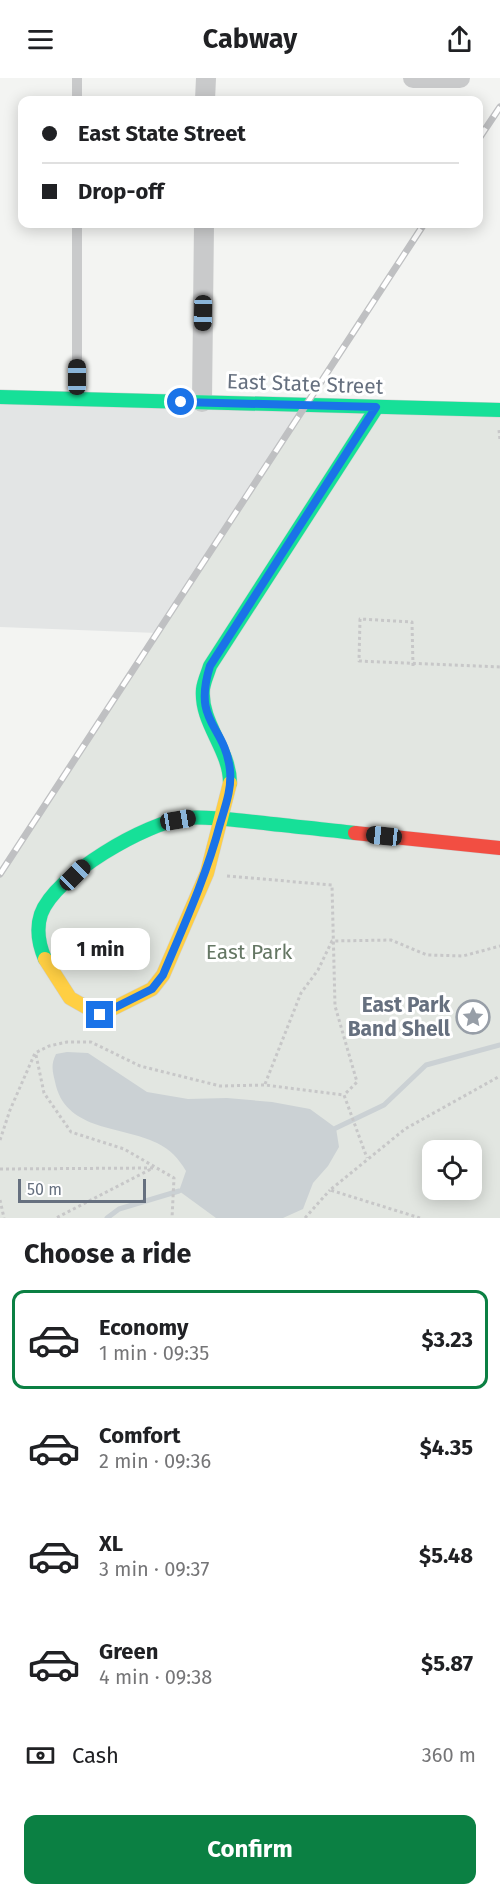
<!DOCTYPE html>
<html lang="en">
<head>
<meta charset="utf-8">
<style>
  :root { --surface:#fff; --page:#f2f2f2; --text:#202124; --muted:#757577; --line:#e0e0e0; --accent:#0b8043 }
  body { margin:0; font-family:"Fira Sans",sans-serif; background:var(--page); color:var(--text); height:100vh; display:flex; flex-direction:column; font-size:22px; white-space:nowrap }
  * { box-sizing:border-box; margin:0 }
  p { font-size:20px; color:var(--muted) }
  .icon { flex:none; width:33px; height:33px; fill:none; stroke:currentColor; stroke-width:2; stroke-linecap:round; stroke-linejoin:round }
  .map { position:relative; height:1140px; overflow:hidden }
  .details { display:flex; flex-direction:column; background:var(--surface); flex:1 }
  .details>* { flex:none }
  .banner { position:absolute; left:18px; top:18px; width:465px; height:132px; border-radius:12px; box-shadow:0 3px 15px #0003; display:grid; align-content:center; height:132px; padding:0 24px; background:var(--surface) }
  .fabs { position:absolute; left:422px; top:1062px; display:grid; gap:12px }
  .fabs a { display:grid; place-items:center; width:60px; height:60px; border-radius:12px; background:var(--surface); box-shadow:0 3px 15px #0003; font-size:30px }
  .scale { position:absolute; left:18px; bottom:15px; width:128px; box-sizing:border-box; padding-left:6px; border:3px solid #66707f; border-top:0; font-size:16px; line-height:21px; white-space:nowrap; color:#66707f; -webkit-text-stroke:4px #fff; paint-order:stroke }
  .end { position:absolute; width:27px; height:27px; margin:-14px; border:8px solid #1a73e8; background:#fff; box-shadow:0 0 0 3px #fff }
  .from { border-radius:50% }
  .bubble { position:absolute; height:42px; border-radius:12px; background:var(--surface); box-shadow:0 3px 15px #0003; font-size:20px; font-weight:700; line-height:42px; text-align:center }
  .car { position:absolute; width:18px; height:36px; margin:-18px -9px; border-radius:8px; box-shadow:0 0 4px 2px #0007; background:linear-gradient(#222 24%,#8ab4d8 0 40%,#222 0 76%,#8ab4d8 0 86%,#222 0) }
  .banner b { display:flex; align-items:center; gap:21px; height:57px; font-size:22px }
  .banner b+b { border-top:2px solid var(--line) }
  .banner i { width:15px; height:15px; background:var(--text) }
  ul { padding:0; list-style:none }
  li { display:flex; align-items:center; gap:18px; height:99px; margin:0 12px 9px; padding:0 12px; border:3px solid transparent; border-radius:12px }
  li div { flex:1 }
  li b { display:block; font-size:22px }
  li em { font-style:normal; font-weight:700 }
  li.on { border-color:var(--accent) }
  li>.icon { width:54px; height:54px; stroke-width:1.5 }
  h2 { padding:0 24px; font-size:27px; line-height:72px }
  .pay { display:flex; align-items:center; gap:15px; height:66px; padding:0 24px; font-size:22px }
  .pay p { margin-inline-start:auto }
  .action { display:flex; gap:12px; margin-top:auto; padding:12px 24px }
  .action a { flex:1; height:69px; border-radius:12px; background:var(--accent); color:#fff; font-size:24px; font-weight:700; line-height:69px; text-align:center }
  header { display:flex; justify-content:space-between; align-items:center; height:78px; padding:0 24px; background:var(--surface); font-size:27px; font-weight:700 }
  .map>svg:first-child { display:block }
  .built { fill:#e3e5e5 }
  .green { fill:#e2e6e1; fill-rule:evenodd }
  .water { fill:#cbd1d4 }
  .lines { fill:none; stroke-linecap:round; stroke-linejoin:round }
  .stream { stroke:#cbd1d4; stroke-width:5 }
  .fast-casing { stroke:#cfd0d0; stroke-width:15 }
  .slow-casing { stroke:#cfd0d0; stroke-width:15 }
  .jam-casing { stroke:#cfd0d0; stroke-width:15 }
  .path { stroke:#c7c7c8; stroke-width:3; stroke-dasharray:3 3; stroke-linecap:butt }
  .lane { stroke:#c9cacb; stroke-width:10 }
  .street { stroke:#c9cacb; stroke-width:20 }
  .fast { stroke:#16e098; stroke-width:14 }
  .slow { stroke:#ffcf43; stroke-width:14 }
  .jam { stroke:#f24e42; stroke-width:14 }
  .rail-casing { stroke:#bfc0c2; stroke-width:7 }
  .rail { stroke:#fff; stroke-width:4.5; stroke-dasharray:14; stroke-linecap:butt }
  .route { stroke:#1a73e8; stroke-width:8 }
  .labels { text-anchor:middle; stroke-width:6; stroke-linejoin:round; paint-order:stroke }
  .street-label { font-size:21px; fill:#66707f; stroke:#fff }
  .park-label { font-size:21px; fill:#657764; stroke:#fff }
  .poi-label { font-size:21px; font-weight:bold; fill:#66707f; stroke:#fff; text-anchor:end }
</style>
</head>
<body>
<header><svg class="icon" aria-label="menu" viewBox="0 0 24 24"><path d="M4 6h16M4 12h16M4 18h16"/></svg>Cabway<svg class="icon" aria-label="share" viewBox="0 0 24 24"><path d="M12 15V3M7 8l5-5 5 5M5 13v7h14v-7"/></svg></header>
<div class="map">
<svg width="500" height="1140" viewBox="0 0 500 1140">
  <rect width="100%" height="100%" fill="#f3f4f2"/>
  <path class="built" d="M 0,319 L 306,327 L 157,555 L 0,549 Z"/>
  <path class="green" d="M 306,327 L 500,332 L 500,1140 L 0,1140 L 0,796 ZM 432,1072 L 471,1072 L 471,1112 L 432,1112 Z"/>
  <path class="water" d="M 67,974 L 88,975 L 147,1014 L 188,1021 L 227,1020 L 272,1024 L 310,1031 L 336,1050 L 339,1069 L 328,1088 L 313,1105 L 303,1131 L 283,1140 L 216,1140 L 179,1113 L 186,1093 C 178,1080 171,1072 157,1065 C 122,1048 68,1053 56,1008 C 53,995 50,988 56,976 Z"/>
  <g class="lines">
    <g class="stream">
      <path d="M 336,1050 L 384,1027 L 426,987 L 500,967"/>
      <path d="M 107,1140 L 119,1131 L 179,1113"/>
    </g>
    <g class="fast-casing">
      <g id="fast">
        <path d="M 0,319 L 500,332"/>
        <path d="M 230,705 C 230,671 200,645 203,611 C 204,603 208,595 210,588 L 377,329"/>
        <path d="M 45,881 C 39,867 36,851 41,836 C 55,797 147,744 186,740 C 209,738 232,742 255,744 C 288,748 322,751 355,755"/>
      </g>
    </g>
    <g class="slow-casing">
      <path id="slow" d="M 45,881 L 70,920 L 100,937 L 152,911 L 163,897 L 207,795 L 230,705"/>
    </g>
    <g class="jam-casing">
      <path id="jam" d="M 355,755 L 500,770"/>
    </g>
    <g class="path">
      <path d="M 499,352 L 500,362"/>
      <path d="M 413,588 L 412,544 L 360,541 L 359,583 L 500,589"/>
      <path d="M 227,798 L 332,807 L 335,928 L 357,1004 L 344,1017"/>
      <path d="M 36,977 L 44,1015 L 71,1054 L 124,1071 L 174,1100 L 172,1140"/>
      <path d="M 265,1006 L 301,915 L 318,892 L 332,863 L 391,862 L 427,877 L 463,878 L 500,868"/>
      <path d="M 0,1062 L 10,1032 L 35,975 L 49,968 L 67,964 L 91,964 L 140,988 L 220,1008 L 265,1007 L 344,1017 L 367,1080"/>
      <path d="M 0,1091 L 153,1090 L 56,1140"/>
      <path d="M 0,1122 L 4,1140"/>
      <path d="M 305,1140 L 330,1112"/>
      <path d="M 420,1140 L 330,1112 L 405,1051 L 500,998"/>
    </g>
    <g class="lane">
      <path d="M 77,22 L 77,0"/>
      <path d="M 77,321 L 77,146"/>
    </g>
    <g class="street">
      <path d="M 413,0 L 460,0"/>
      <path d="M 205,22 L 206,0"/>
      <path d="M 202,324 L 204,146"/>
    </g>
    <use href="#fast" class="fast"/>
    <use href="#slow" class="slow"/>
    <use href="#jam" class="jam"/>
    <g class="rail-casing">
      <g id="rail">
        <path d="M 478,62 L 500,29"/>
        <path d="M 0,796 L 424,146"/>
      </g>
    </g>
    <use href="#rail" class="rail"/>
  </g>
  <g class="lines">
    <path class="route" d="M 100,937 L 152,911 L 163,897 C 184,847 206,799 220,746 C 225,729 232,711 230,692 C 225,646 192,646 210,588 L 376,329 L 181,324"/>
  </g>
  <defs>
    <g id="sight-ring" transform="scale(1.725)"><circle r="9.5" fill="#fff" stroke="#979ea7" stroke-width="1.5"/><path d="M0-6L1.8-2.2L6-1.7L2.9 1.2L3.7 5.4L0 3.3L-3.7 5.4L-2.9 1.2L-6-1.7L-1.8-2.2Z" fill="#979ea7"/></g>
  </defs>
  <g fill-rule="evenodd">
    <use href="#sight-ring" x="473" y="939"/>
  </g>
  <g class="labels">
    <g class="street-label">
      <text transform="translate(305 306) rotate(2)" y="7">East State Street</text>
    </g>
    <g class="park-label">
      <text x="249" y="881">East Park</text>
    </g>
    <g class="poi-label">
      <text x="450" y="934">East Park<tspan x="450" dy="24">Band Shell</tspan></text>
    </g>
  </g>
</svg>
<div class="fabs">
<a><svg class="icon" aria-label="locate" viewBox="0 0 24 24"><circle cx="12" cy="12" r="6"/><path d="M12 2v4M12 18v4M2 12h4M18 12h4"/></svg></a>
</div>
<div class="scale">50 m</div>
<i class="end from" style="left:181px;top:324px"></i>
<i class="end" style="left:100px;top:937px"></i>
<div class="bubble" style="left:51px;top:850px;width:99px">1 min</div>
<i class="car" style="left:203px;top:235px;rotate:181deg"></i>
<i class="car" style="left:77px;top:299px;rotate:0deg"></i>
<i class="car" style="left:178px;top:742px;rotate:81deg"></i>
<i class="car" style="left:384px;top:758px;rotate:276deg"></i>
<i class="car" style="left:75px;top:797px;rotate:45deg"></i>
<div class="banner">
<b><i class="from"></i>East State Street</b>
<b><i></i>Drop-off</b>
</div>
</div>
<section class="details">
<h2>Choose a ride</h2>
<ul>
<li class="on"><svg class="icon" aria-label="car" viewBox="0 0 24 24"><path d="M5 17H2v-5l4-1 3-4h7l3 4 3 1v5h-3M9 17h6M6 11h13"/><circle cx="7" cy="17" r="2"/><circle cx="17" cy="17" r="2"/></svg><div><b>Economy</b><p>1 min · 09:35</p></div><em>$3.23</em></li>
<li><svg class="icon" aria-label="car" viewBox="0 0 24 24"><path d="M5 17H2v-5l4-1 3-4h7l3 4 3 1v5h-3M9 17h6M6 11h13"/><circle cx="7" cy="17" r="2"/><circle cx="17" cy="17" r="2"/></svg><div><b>Comfort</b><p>2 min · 09:36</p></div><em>$4.35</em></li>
<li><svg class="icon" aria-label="car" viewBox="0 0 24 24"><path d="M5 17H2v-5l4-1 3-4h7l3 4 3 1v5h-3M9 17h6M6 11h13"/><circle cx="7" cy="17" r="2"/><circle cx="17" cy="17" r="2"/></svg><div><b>XL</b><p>3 min · 09:37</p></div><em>$5.48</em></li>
<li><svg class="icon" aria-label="car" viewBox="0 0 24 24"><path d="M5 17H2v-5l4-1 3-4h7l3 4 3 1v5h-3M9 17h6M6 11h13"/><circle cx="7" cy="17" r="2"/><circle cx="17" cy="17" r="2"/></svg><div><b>Green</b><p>4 min · 09:38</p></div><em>$5.87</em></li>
</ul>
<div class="pay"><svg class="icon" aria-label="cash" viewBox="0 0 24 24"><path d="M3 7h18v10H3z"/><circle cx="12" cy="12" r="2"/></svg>Cash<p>360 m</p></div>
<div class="action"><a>Confirm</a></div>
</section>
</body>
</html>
